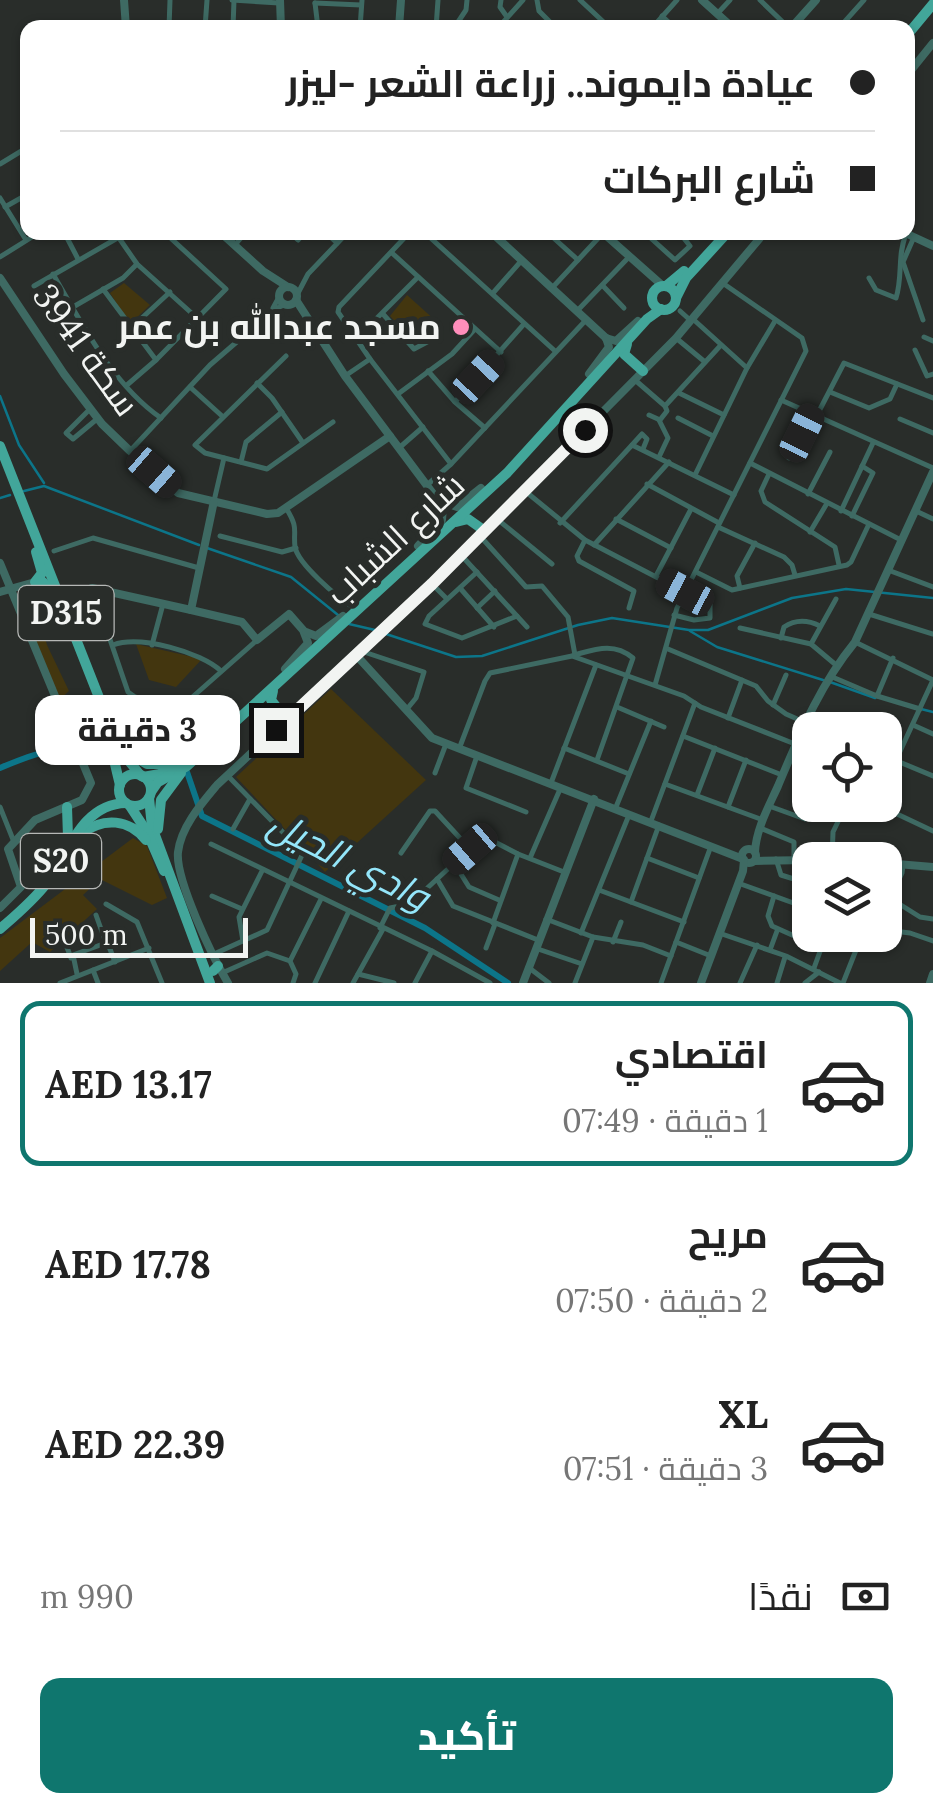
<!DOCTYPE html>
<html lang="ar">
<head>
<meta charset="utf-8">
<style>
  :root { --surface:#fff; --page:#f6f6f6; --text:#222; --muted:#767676; --line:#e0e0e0; --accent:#0f766e }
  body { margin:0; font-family:Lora,Cairo,serif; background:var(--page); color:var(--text); direction:rtl; height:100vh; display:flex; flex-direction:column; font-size:38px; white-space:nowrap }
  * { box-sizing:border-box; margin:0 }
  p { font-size:32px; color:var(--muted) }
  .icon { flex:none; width:55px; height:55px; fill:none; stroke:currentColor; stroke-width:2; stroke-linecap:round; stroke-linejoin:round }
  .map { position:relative; height:983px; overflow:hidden; direction:ltr }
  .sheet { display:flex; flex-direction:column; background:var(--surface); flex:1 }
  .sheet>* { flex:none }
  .banner { position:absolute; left:20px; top:20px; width:895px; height:220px; border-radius:20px; box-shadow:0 2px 8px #0004; direction:rtl; display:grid; align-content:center; height:220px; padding:0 40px; background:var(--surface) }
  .tools { position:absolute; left:792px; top:712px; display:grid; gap:20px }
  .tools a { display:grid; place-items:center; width:110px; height:110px; border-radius:20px; background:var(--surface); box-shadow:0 2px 8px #0004; font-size:50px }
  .scale { position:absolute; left:30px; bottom:25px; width:218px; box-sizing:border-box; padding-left:10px; border:5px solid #f2f4f2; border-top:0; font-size:28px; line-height:35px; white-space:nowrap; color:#f2f4f2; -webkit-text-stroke:8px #292d2a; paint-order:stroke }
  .end { position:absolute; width:45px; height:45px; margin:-22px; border:12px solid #f2f4f2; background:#111; box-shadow:0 0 0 5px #111 }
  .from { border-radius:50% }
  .bubble { position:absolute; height:70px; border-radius:20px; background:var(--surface); box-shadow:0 2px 8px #0004; font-size:32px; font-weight:800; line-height:70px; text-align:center; direction:rtl }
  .car { position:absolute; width:30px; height:60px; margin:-30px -15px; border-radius:12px; box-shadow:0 0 8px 2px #0007; background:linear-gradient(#222 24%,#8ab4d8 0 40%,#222 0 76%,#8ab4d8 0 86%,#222 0) }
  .banner b { display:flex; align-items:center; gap:35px; height:95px; font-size:38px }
  .banner b+b { border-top:2px solid var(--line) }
  .banner i { width:25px; height:25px; background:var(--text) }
  ul { padding:18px 0 0; list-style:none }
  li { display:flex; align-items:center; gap:30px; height:165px; margin:0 20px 15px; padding:0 20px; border:5px solid transparent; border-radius:20px }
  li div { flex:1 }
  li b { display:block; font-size:38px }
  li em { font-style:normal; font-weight:800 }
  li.selected { border-color:var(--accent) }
  li>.icon { width:90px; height:90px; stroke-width:1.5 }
  .pay { display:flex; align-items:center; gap:25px; height:110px; padding:0 40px; font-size:38px }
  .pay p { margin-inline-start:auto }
  .action { display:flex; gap:20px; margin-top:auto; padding:20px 40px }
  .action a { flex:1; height:115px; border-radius:20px; background:var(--accent); color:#fff; font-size:40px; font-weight:800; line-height:115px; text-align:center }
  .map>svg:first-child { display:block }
  .green { fill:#43360f }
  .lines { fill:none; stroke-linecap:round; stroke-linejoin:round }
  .stream { stroke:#0c7589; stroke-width:2.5 }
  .river { stroke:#0c7589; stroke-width:6 }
  .minor { stroke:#3e6a63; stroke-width:5 }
  .tertiary { stroke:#3e6a63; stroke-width:8 }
  .primary { stroke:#42a69a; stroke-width:10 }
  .route { stroke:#f2f4f2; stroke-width:12 }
  .poi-dot { fill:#ff8ebb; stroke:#292d2a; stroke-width:4 }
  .labels { text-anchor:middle; stroke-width:10; stroke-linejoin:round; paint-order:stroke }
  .shield { fill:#292d2a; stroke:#b6b8b6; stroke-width:2.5 }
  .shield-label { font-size:32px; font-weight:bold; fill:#f2f4f2 }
  .poi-label { font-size:35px; font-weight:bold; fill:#f2f4f2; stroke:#292d2a; text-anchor:end }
  .street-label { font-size:35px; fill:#f2f4f2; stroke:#292d2a }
  .water-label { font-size:38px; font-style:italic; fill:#94e6fa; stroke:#292d2a }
</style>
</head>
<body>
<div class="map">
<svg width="933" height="983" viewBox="0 0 933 983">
  <rect width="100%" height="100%" fill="#292d2a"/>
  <g class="green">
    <path d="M 124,283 L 150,305 L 130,324 L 110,293 Z"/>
    <path d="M 407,295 L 437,322 L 415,343 L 390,316 Z"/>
    <path d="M 30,585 L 47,645 L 69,691 L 60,699 L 27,619 L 20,592 Z"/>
    <path d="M 136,644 L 202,659 L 176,687 L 149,680 Z"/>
    <path d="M 331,689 L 426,780 L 325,872 L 236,777 Z"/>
    <path d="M 133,838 L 147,846 L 167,898 L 152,905 L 100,879 L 83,895 L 97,909 L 50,952 L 32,942 L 0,971 L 0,938 Z"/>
  </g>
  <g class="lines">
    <g class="stream">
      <path d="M 0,396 L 19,445 L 44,483"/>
      <path d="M 24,491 L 44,486 L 199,545"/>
      <path d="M 0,498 L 10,495"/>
      <path d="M 207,548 L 291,577 L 338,615"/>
      <path d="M 349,624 L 375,630"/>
      <path d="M 690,631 L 717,647 L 823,680"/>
      <path d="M 383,633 L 456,657 L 482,656 L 578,625 L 612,618 L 689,630 L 708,630 L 792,598 L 846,589 L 933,598"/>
      <path d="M 830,682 L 875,698"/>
      <path d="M 921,709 L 933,712"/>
    </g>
    <g class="river">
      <path d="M 124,742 L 169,751 L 178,758"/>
      <path d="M 0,768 C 42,750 60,746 105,747"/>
      <path d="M 187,772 L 202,816 L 425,928 L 508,983"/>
    </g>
    <g class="minor">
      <path d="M 232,0 L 279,3"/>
      <path d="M 501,0 L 500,7 L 507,17"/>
      <path d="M 537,0 L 539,11 L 556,28"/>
      <path d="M 580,0 L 610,28"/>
      <path d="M 760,0 L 789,28"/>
      <path d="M 315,3 L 361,5"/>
      <path d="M 315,3 L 318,28"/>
      <path d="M 717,14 L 730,0"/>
      <path d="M 662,16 L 675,28"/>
      <path d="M 799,19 L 809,28"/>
      <path d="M 169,28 L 170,0"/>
      <path d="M 205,28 L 207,0"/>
      <path d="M 233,28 L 234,0"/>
      <path d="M 360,28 L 362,0"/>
      <path d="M 436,28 L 438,0"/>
      <path d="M 454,28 L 466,10 L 467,0"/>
      <path d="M 498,28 L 523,0"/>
      <path d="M 652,28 L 677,0"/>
      <path d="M 839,28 L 864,0"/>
      <path d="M 0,164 L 28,147"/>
      <path d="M 0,198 L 26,240"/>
      <path d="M 5,207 L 28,194"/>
      <path d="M 64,232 L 78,259"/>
      <path d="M 289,232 L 298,240 L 305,232"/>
      <path d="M 325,232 L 337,243"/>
      <path d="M 410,232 L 339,307 L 338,312 L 370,359 L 451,464"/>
      <path d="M 424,232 L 555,351"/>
      <path d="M 547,232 L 578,260"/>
      <path d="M 644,232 L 675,260 L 690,246 L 679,232"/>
      <path d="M 914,237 L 903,262 L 923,320"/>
      <path d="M 119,238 L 137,264 L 197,318"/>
      <path d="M 235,245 L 246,232"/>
      <path d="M 392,253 L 501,352"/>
      <path d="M 0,257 L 40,232"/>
      <path d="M 53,274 C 82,324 113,385 161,418"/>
      <path d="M 869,278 L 876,290 L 896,298 C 903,276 897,256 906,234"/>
      <path d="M 34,286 L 128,232"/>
      <path d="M 604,287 L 624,308"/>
      <path d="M 552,288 L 603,233"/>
      <path d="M 103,289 L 156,360"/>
      <path d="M 493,293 L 522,260"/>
      <path d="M 297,295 L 308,274 L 348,232"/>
      <path d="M 73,307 L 123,278 L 137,264"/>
      <path d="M 273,308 L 279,297"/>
      <path d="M 577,311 L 628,258"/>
      <path d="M 680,311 L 690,320"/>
      <path d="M 383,314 L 414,349 L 429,341"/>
      <path d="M 694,320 L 747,368"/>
      <path d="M 130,329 L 170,292"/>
      <path d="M 924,337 L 933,341"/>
      <path d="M 357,338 L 418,277"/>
      <path d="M 676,338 L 705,362"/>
      <path d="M 915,350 L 927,376 L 933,374"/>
      <path d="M 286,356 L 195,445 L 205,453 L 267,469 L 333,422"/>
      <path d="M 428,371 L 455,402 L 485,428"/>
      <path d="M 345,376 L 370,359"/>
      <path d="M 635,380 L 665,406"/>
      <path d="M 257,383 L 272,398 L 303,443"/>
      <path d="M 127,385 L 156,360 L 226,289 L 164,232"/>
      <path d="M 190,387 L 222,416"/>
      <path d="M 830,392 L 869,408 L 890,399 L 897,384"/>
      <path d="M 679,393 L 724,415"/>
      <path d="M 398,394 L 452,354 L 475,329"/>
      <path d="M 781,400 L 933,468"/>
      <path d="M 455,402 L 524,324"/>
      <path d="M 90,409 L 66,433 L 73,439 L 97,419"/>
      <path d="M 649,415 L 660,420 L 667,411 L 665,406 L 721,345"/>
      <path d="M 816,417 L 844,363 L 933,398"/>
      <path d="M 678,418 L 713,436"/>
      <path d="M 900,419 L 933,433"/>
      <path d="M 632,445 L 642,434 L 647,439 L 643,449"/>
      <path d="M 399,448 L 423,427"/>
      <path d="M 130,451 L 210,365 L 275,309 L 286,304"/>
      <path d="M 659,457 L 668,438 L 659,420"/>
      <path d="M 789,458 L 811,414"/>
      <path d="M 241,462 L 246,442 L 282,412"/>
      <path d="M 750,463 L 901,540"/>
      <path d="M 769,474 L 761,491 L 765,502 L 835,547 L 839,565"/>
      <path d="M 695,475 L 747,368 L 775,321"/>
      <path d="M 647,484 L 719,523"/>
      <path d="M 427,485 L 451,464 L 586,320"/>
      <path d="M 525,491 L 585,540 L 685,592"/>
      <path d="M 808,494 L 830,452"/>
      <path d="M 214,501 L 224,458"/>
      <path d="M 286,508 C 299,529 293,529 295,547 C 298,564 338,598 353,607"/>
      <path d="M 841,511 L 873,443"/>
      <path d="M 916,511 L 933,519"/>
      <path d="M 852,516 L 873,473 L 862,466"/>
      <path d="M 497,519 L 552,564"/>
      <path d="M 616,519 L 671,548"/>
      <path d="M 560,523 L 632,445 L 734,495"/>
      <path d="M 718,527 L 784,557 L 792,565 L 795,575"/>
      <path d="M 810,532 L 826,505"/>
      <path d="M 220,536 L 282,552 L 296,548"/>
      <path d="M 480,536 L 526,587 L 542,586 L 568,617 L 575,655"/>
      <path d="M 585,540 L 577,556 L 579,561 L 634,591 L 629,608"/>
      <path d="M 594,545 L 669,462"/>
      <path d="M 54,551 L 93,538 L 199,568"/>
      <path d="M 461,555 L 527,627"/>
      <path d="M 888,570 L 933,587"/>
      <path d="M 477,572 L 429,616 L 425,624 L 462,638 L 517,616"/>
      <path d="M 696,572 L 732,590 L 847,565 L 851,562 L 869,524"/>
      <path d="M 656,576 L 691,509"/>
      <path d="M 432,584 L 447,599"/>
      <path d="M 460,588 L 494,627"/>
      <path d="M 740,588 L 737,576 L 755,543"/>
      <path d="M 110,592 L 104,622 L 128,692 L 135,697 L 180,708 L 257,640"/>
      <path d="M 477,608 L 495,591"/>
      <path d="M 869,614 L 933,634"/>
      <path d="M 674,615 L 694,620 L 710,618 L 710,605"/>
      <path d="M 740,628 L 811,644 L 836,665"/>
      <path d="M 781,638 L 784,627 C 796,619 808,620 820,626"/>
      <path d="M 855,642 L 933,680"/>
      <path d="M 811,644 L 836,599"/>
      <path d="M 113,645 C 140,635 201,652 221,671"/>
      <path d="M 152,645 L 163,604"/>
      <path d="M 668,649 L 756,686 L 768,701 L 786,714 L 822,730"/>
      <path d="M 361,651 L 424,672 L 416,698 L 407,709"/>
      <path d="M 574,655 C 596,649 614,642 633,658 L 597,760"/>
      <path d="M 830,676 L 877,696 L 893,658"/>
      <path d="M 655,685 L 677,608 L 806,351 L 802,338 L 724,284"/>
      <path d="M 877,696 L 920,709"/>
      <path d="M 773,705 L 786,675"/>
      <path d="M 617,707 L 664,727"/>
      <path d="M 728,718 L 742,680"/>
      <path d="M 913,725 L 933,734"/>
      <path d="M 868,730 L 871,721"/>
      <path d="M 683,736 L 782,775"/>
      <path d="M 564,748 L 629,774"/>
      <path d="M 459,749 L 485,681 L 490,673 L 572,656 L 684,696 L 701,707 L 795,744"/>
      <path d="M 793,749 L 810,756"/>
      <path d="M 477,756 L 466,788 L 526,812"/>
      <path d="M 885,756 L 933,776"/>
      <path d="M 896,760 L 933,680"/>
      <path d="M 435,773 L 446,744"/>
      <path d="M 551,783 L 596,665"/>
      <path d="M 665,784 L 763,820"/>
      <path d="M 697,795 L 715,748"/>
      <path d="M 878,805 L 933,831"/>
      <path d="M 769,806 L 805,819 L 812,805"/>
      <path d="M 0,807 L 14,842"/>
      <path d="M 616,807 L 651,721"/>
      <path d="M 728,807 L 746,760"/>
      <path d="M 651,821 L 695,703"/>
      <path d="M 760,828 L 794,842 L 794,860"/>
      <path d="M 233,829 L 250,799"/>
      <path d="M 211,844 L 432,951 L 490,983"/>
      <path d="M 263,844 L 275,823"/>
      <path d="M 401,853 L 430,811 L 435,811 L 470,849"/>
      <path d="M 530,858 L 561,787"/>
      <path d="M 647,858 L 699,878"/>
      <path d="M 776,859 L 781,875 L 810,884"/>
      <path d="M 832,860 L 833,832 L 846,805"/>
      <path d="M 454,863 L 469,887 L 499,900"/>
      <path d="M 437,879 L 453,906 L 538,940"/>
      <path d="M 738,883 L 810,909"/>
      <path d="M 21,887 L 30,880"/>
      <path d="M 599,890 L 684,922"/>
      <path d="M 885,895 L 920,917 L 933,919"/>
      <path d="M 212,896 L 242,909"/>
      <path d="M 774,896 L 768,916 L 772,926 L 821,948"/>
      <path d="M 631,902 L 659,825"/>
      <path d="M 106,904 L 137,922 L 162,983"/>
      <path d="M 885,908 L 902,873 L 903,865"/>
      <path d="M 96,915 L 106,943"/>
      <path d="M 546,919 L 593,937 L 643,945 L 671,956"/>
      <path d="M 493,923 L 518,854 L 564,872"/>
      <path d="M 380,928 L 390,908 L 410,904 L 477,842 L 491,840 L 518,854"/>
      <path d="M 885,930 L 910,933 L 933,941"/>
      <path d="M 581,933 L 629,815"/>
      <path d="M 719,933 L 786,956 L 840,983"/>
      <path d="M 243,941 L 239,917 L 262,871"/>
      <path d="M 65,942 L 71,958"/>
      <path d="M 613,942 L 621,922"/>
      <path d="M 676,942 L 711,956"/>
      <path d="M 486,948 L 495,924"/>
      <path d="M 538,949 L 582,964"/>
      <path d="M 770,950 L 777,931"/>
      <path d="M 214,954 L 267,930 L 303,853 L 228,776"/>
      <path d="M 528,967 L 549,983"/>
      <path d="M 814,968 L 826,935"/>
      <path d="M 93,970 L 98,983"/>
      <path d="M 222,973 L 267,953 L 290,961"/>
      <path d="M 77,974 L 73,955 L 103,944 L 108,944 L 115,962"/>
      <path d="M 358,974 L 394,983"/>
      <path d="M 60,983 L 149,948"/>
      <path d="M 293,983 L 296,974 L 290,961 L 321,899"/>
      <path d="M 315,983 L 349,911"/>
      <path d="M 353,983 L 383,929"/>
      <path d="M 415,983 L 432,951"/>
      <path d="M 575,983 L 593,937"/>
      <path d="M 661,983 L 711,846"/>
      <path d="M 740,983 L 757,945"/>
      <path d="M 777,983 L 785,957"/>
      <path d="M 805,983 L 819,972"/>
      <path d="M 843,983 L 862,935"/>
    </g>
    <g class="tertiary">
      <path d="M 124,0 L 126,28"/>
      <path d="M 280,0 L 281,28"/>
      <path d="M 702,0 L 733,28"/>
      <path d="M 399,28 L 401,0"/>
      <path d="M 791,28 L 816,0"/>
      <path d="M 908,74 L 933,43"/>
      <path d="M 220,232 L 263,271 L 288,287"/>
      <path d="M 491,232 L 606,338"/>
      <path d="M 602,232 L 663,286"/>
      <path d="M 903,232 L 933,246"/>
      <path d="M 0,278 L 64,374 L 102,424 L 130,451 L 178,493 L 267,514 L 278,513 L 390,436"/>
      <circle cx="288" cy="296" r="9"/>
      <path d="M 296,300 L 345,376 L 443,507 L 442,520 L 418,546"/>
      <path d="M 606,338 L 616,341 L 638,321"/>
      <path d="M 589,374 L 609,347 L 606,338"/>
      <path d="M 443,502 L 457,507 L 481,488"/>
      <path d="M 0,563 L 91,783 L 82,800 L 35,820 L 8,849 L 21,887 L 0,908"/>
      <path d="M 0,592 L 35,582"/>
      <path d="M 71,597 L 92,588 L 191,610 L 242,622 L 257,640 L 289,614 L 303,630 L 308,643 L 285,669"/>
      <path d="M 191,610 L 214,501"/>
      <path d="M 306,632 L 316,636 L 343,616"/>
      <path d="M 356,655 L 432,738 L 743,859"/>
      <circle cx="749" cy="856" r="7"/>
      <path d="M 755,852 C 756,829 769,806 778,786 C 800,734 819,686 855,642 L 933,472"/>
      <path d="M 755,861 L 810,860"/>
      <path d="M 885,863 L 933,867"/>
      <path d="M 228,983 C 213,958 175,879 178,852 C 181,827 201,804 217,785 L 432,584 L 676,338 L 765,232"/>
      <path d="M 523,983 L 594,799"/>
      <path d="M 701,983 L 743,871 L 744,860"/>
      <path d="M 930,983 L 933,974"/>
    </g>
    <g class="primary">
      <path d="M 908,34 L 933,4"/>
      <path d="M 666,286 L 684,271"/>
      <circle cx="664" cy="298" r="12"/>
      <path d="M 676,298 L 686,278 L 728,232"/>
      <path d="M 627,344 L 624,354 L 643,371"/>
      <path d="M 0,446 L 111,728 L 125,756 L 141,776"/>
      <path d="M 456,522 L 468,519 L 485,531"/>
      <path d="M 36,552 L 42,573 L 35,582 L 43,582 L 53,595"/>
      <path d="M 273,691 L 271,700 L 287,720"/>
      <path d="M 70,729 L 84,735"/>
      <path d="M 109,739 L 120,785"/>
      <path d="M 75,741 L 97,719 L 94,700"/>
      <path d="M 127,752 L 147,764 L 171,764"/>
      <circle cx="135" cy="790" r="16"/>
      <path d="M 143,777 L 160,774 L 196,750"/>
      <path d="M 151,792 L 158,782 L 187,766 L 507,473 L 647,319 L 661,309"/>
      <path d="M 149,798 L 152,827 L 210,983"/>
      <path d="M 130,806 L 147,832 L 164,871"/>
      <path d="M 67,807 L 68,837"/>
      <path d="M 158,829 L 161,800 L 181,773"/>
      <path d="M 82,833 C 104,817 129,819 146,840"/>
      <path d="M 45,841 L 50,858 L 46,874"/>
      <path d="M 0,929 C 16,915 33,901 46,884 C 68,854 81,804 126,803"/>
      <path d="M 213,971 L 218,966"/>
    </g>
  </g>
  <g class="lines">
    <path class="route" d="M 276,730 L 432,584 L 585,430"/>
  </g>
  <circle class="poi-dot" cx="461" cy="327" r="10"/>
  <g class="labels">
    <g class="shield">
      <rect x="18.5" y="586" width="95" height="54" rx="8"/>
      <rect x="21" y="834" width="80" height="54" rx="8"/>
    </g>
    <g class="shield-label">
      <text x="66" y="624">D315</text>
      <text x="61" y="872">S20</text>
    </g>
    <g class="poi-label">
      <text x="441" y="339">مسجد عبدالله بن عمر</text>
    </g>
    <g class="street-label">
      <text transform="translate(86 350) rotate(54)" y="12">سكة 3941</text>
      <text transform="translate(395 539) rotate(-43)" y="12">شارع الشباب</text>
    </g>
    <g class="water-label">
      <text transform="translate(349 860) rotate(27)" y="13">وادي الحيل</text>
    </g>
  </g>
</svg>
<div class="tools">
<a><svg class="icon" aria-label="locate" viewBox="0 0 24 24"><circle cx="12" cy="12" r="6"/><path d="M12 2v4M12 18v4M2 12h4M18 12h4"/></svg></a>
<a><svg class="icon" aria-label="layers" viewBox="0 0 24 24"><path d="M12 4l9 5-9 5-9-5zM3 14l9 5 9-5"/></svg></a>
</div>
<div class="scale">500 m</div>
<i class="end from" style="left:585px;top:430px"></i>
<i class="end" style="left:276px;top:730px"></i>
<div class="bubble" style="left:35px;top:695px;width:205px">3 دقيقة</div>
<i class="car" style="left:478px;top:377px;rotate:43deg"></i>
<i class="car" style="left:802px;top:433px;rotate:26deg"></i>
<i class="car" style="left:154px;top:472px;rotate:131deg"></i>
<i class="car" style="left:685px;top:592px;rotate:298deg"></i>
<i class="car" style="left:470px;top:849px;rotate:229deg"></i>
<div class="banner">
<b><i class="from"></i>عيادة دايموند.. زراعة الشعر -ليزر</b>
<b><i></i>شارع البركات</b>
</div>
</div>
<section class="sheet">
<ul>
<li class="selected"><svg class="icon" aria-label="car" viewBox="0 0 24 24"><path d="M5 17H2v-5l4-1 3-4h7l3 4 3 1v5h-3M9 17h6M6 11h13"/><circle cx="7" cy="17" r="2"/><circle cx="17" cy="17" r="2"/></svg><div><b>اقتصادي</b><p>1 دقيقة · 07:49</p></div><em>AED 13.17</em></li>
<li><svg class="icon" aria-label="car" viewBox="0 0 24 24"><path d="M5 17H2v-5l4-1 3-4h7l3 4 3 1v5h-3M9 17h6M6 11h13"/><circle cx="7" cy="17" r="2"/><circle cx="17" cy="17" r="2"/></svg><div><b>مريح</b><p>2 دقيقة · 07:50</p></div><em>AED 17.78</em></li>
<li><svg class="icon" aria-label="car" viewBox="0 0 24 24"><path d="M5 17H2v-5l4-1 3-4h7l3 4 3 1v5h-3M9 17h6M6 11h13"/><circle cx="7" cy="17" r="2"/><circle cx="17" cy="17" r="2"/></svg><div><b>XL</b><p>3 دقيقة · 07:51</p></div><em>AED 22.39</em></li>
</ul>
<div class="pay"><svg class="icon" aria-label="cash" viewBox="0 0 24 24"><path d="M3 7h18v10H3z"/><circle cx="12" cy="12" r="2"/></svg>نقدًا<p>990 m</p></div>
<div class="action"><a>تأكيد</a></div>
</section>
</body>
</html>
